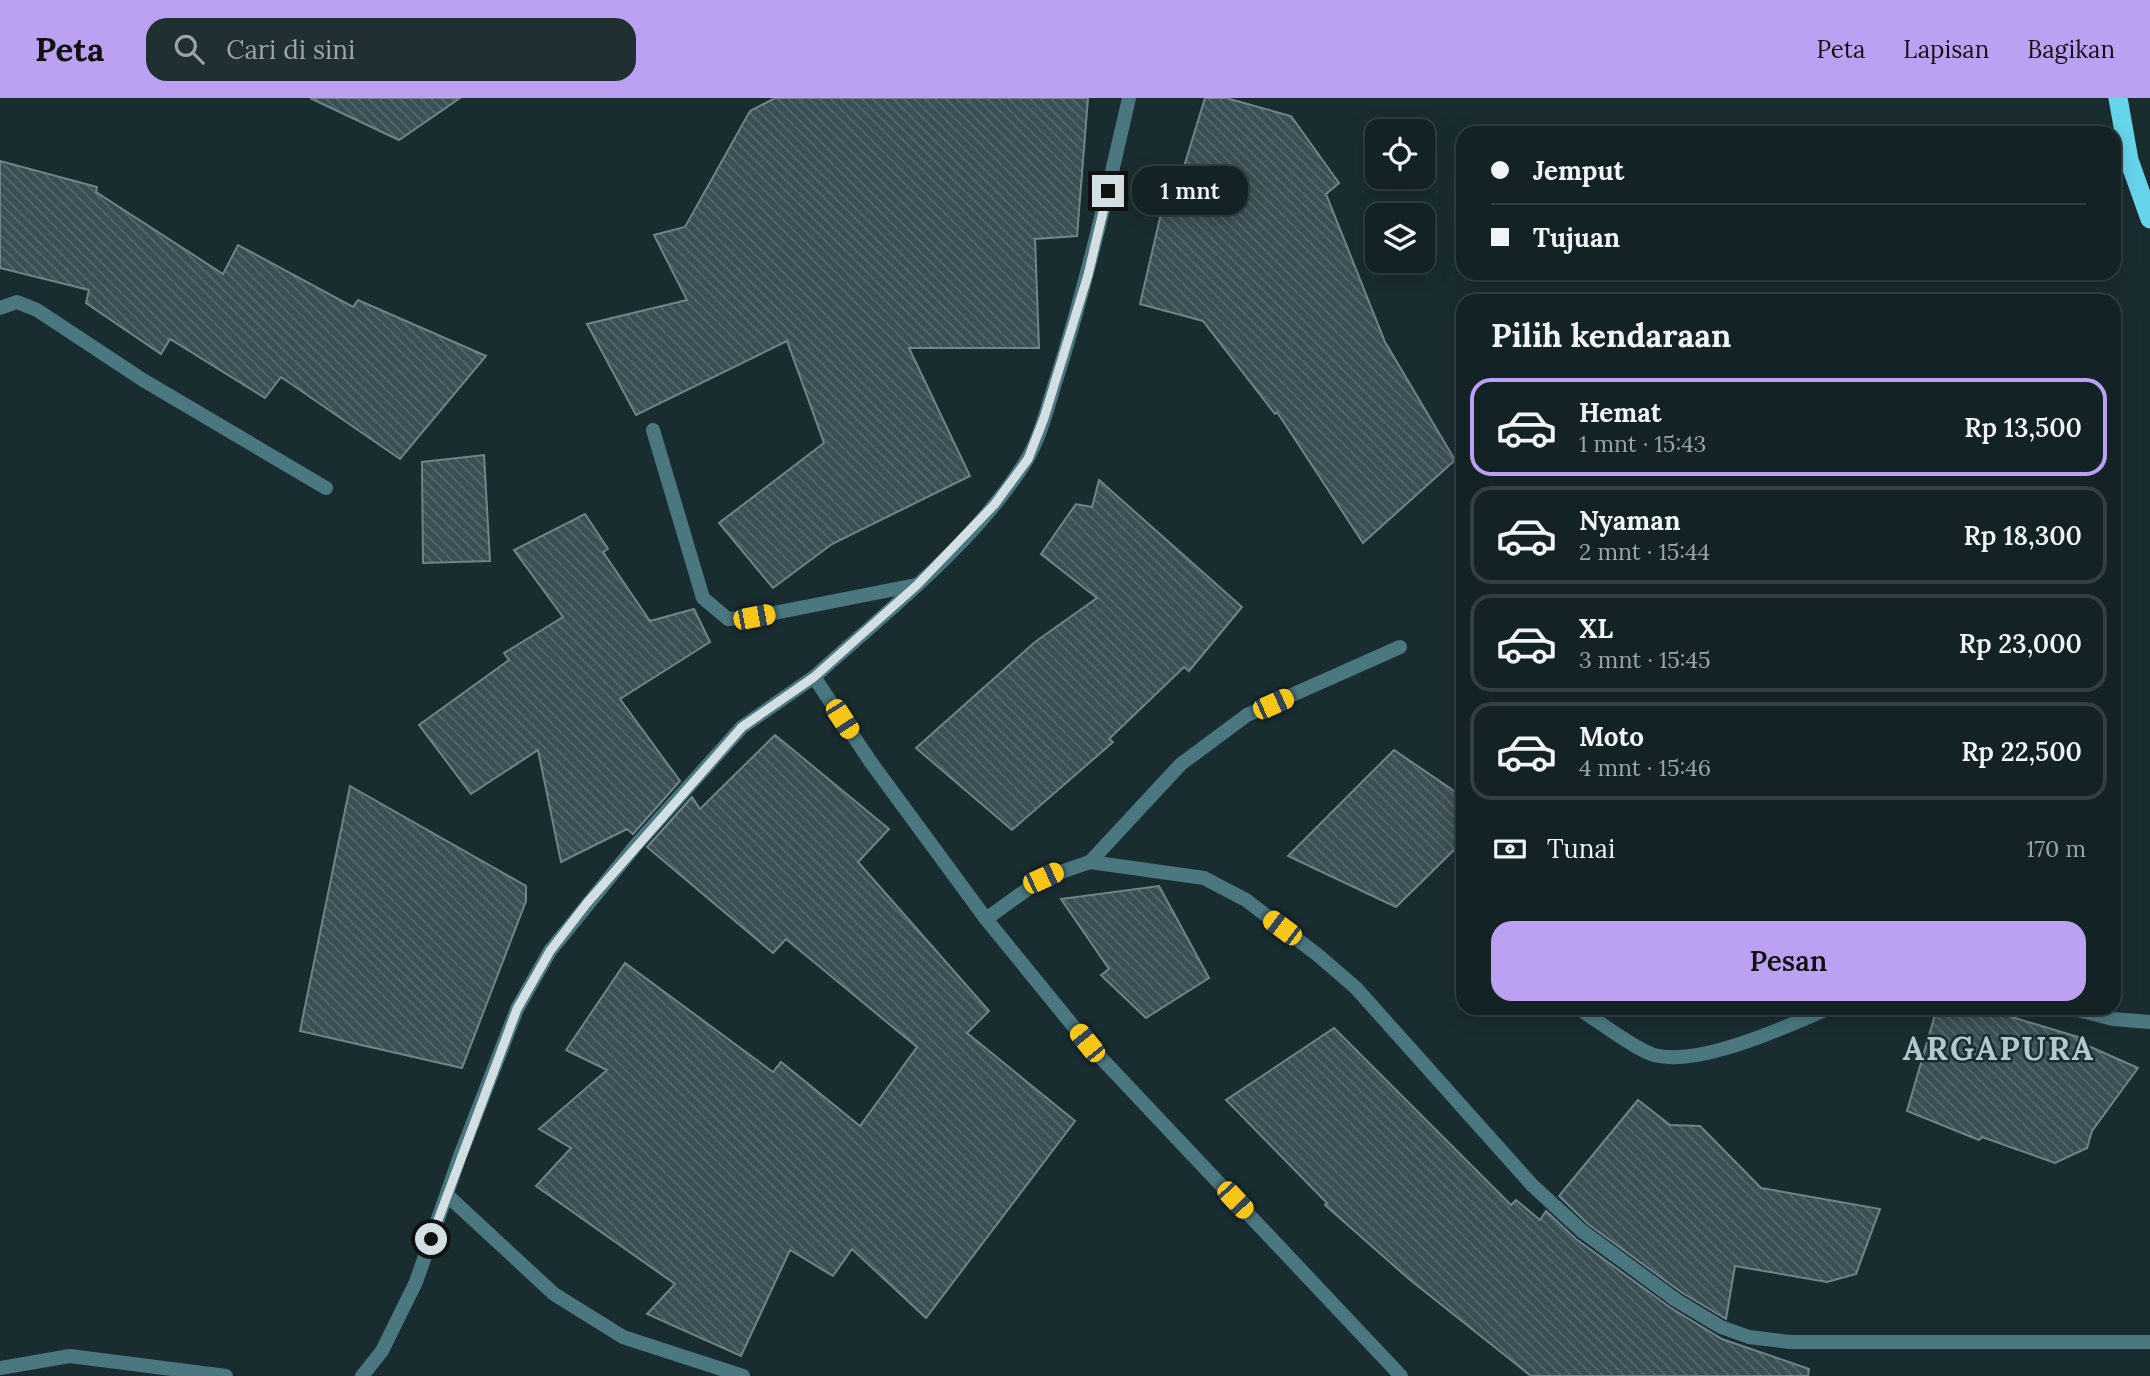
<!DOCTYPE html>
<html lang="id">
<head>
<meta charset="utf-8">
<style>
  :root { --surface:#132225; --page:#202f32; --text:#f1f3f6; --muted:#9da4a7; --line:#323f42; --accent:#bca0f2 }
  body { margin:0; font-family:Lora,serif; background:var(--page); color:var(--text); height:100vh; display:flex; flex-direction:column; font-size:26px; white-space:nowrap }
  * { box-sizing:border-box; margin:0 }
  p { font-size:23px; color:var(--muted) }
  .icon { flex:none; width:38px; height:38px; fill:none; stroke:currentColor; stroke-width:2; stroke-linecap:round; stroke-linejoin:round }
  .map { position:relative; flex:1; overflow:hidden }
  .drawer { position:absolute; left:1456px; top:196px; width:665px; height:721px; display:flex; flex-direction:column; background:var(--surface); border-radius:21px; box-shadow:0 4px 18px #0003,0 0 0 2px var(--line) }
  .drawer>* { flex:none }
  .banner { position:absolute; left:1456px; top:28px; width:665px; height:154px; border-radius:21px; box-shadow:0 4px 18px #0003,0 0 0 2px var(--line); display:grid; align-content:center; height:154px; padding:0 35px; background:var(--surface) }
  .controls { position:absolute; left:1365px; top:21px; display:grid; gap:14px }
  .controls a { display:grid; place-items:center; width:70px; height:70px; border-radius:14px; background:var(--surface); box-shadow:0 4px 18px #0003,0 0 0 2px var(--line); font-size:35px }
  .end { position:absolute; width:32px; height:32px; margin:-16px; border:9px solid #d3dfe2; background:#111; box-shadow:0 0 0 4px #111 }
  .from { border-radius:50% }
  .bubble { position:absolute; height:49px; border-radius:21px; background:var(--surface); box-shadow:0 4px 18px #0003,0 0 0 2px var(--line); font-size:23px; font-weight:600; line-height:49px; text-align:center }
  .car { position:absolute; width:21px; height:42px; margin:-21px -10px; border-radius:9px; box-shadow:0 0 5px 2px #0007; background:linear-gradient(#f5c518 24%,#345 0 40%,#f5c518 0 76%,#345 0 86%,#f5c518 0) }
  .banner b { display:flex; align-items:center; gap:24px; height:66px; font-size:26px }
  .banner b+b { border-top:2px solid var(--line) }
  .banner i { width:18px; height:18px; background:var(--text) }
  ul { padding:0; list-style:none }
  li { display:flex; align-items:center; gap:21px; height:98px; margin:0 14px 10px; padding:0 21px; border:4px solid var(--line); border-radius:21px }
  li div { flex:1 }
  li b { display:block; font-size:26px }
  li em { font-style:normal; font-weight:600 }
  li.current { border-color:var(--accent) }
  li>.icon { width:63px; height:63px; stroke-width:1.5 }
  h2 { padding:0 35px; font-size:32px; line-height:84px }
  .pay { display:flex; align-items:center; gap:18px; height:77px; padding:0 35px; font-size:26px }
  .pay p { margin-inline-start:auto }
  .action { display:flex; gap:14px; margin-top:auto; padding:14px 35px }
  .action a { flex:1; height:80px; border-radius:21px; background:var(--accent); color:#111; font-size:28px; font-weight:600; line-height:80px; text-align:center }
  header { display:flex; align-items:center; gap:42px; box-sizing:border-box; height:98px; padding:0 35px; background:var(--accent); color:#111 }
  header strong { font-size:33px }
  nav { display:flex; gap:38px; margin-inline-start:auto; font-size:24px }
  .search { width:490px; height:63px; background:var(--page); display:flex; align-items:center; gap:18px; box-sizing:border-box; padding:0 24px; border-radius:21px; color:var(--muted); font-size:26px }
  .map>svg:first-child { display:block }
  .building { fill:url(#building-back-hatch); stroke:#6f858a; stroke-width:2 }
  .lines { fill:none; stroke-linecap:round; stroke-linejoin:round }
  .minor { stroke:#4b7781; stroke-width:14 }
  .trunk { stroke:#66d5ec; stroke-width:19 }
  .route { stroke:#d3dfe2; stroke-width:9 }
  .labels { text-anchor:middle; stroke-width:5; stroke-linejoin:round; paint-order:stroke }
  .district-label { font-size:32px; font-weight:bold; letter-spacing:2px; fill:#b0c8ce; stroke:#192d31 }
</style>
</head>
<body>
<header>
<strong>Peta</strong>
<div class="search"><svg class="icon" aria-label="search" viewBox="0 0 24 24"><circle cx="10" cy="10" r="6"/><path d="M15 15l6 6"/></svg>Cari di sini</div>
<nav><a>Peta</a><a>Lapisan</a><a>Bagikan</a></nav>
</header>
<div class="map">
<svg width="2150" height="1278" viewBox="0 0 2150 1278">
  <defs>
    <pattern id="building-back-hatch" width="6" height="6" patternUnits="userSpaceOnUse" patternTransform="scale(1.75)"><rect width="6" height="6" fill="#3a4f54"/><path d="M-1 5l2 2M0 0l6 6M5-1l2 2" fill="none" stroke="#56686c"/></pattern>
  </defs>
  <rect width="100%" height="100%" fill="#192d31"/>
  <g class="building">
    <path d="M 310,0 L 460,0 L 399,42 Z"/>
    <path d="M 775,0 L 1088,0 L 1077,138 L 1035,141 L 1039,250 L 909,250 L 970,378 L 832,446 L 773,490 L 719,425 L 824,345 L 787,243 L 636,317 L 587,226 L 687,202 L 654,137 L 685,129 L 750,13 Z"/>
    <path d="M 1205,0 L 1226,0 L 1291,18 L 1339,85 L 1326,96 L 1385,244 L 1455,362 L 1363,445 L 1277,314 L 1275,316 L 1203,223 L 1140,206 L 1163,107 L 1171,111 Z"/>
    <path d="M 0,63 L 97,89 L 96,94 L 223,176 L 238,147 L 353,209 L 358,202 L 486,258 L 400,361 L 281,279 L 265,300 L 170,241 L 161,256 L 86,205 L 89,192 L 0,170 Z"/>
    <path d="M 484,357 L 490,463 L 423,465 L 422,364 Z"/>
    <path d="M 1099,382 L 1242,509 L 1189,573 L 1184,569 L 1109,641 L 1113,644 L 1012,732 L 916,650 L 1035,544 L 1097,500 L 1041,456 L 1076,406 L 1092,409 Z"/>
    <path d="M 585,416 L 608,451 L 603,454 L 650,523 L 694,511 L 710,544 L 620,601 L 680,683 L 633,736 L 627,731 L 561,764 L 538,652 L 471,696 L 419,627 L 509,562 L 504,555 L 563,519 L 514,452 Z"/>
    <path d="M 775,637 L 889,731 L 858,764 L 989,913 L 967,935 L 1075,1023 L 926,1220 L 852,1151 L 833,1178 L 790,1152 L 741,1258 L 647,1216 L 675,1186 L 536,1088 L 571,1050 L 539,1031 L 607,972 L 566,952 L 625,865 L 773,974 L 781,964 L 860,1028 L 917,949 L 786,841 L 773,855 L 647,749 L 692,699 L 700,711 Z"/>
    <path d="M 1394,652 L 1463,699 L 1463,743 L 1396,809 L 1288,758 Z"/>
    <path d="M 350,688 L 526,788 L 526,803 L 462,970 L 300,933 Z"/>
    <path d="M 1159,788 L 1209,880 L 1146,920 L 1101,877 L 1109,871 L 1061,801 Z"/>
    <path d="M 1937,910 L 1982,910 L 2078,939 L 2077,943 L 2138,970 L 2092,1033 L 2087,1050 L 2055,1065 L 1982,1039 L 1979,1042 L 1907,1013 Z"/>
    <path d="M 1334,930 L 1511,1107 L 1516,1102 L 1540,1122 L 1546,1113 L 1576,1141 L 1671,1210 L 1722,1241 L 1809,1271 L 1808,1278 L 1531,1278 L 1409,1181 L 1325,1107 L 1327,1105 L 1226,1002 Z"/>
    <path d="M 1638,1002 L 1670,1027 L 1700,1028 L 1761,1090 L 1880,1111 L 1856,1176 L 1827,1184 L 1735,1168 L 1726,1221 L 1681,1194 L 1588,1126 L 1559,1098 Z"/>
  </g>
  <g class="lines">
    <g class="minor">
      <path d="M 1129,0 C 1108,92 1087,183 1059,273 C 1049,302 1042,337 1026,363 C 976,444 885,515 814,579 L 870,663 L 986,821 L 1087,945 L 1401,1278"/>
      <path d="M 0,210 L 17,204 L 37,212 L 143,282 L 326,390"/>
      <path d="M 653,332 L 703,500 L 728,521 L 754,519 L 916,487"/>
      <path d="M 1090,764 L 1181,666 L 1247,617 L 1400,549"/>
      <path d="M 986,821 L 1043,780 L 1090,764 L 1204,780 L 1246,802 L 1319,858 L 1356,890 L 1532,1087 L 1582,1133 L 1676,1202 L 1721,1229 L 1749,1239 L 1790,1244 L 2150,1244"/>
      <path d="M 2070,910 L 2113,921 L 2150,924"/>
      <path d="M 1585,915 C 1601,925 1638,953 1654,957 C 1700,969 1787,928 1830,910"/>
      <path d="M 447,1097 L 554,1196 L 623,1239 L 743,1278"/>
      <path d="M 0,1270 L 70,1258 L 226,1278"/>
      <path d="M 362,1278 L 382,1253 L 416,1184 L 460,1058 L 517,911 L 550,853 L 636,747 L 742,629 L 814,579"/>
    </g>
    <path class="trunk" d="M 2118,0 L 2129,62 L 2150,121"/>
  </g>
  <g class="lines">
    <path class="route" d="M 431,1141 L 517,911 L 550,853 L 587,805 L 742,629 L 814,579 L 917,487 L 994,407 L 1028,361 L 1044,320 L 1088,177 L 1108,93"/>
  </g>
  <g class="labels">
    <g class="district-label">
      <text x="1999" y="962">ARGAPURA</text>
    </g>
  </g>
</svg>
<div class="controls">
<a><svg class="icon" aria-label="locate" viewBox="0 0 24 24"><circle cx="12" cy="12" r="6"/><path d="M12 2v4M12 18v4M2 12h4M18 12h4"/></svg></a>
<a><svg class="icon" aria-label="layers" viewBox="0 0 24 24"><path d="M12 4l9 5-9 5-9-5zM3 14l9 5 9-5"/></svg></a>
</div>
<i class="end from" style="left:431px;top:1141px"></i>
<i class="end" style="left:1108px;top:93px"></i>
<div class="bubble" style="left:1132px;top:68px;width:116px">1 mnt</div>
<i class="car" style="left:754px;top:519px;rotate:79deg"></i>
<i class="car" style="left:1273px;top:606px;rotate:66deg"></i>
<i class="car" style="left:842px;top:621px;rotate:147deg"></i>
<i class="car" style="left:1043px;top:780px;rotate:65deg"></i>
<i class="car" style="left:1282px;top:830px;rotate:307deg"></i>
<i class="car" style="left:1087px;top:945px;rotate:321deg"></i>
<i class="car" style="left:1235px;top:1102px;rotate:137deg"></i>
<div class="banner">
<b><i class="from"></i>Jemput</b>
<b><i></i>Tujuan</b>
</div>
<section class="drawer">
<h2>Pilih kendaraan</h2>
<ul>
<li class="current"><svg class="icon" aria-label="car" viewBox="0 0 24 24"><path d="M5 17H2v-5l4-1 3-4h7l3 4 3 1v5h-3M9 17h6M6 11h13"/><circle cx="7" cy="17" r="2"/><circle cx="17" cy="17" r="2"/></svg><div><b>Hemat</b><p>1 mnt · 15:43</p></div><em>Rp 13,500</em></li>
<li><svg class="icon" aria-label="car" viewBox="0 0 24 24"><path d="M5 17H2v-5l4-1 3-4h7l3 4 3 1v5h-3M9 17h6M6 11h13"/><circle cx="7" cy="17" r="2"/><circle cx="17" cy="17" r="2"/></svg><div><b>Nyaman</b><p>2 mnt · 15:44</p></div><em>Rp 18,300</em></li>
<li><svg class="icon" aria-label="car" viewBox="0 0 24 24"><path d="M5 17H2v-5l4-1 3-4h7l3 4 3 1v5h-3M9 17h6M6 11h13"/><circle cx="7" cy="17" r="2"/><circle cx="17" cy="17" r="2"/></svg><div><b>XL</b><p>3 mnt · 15:45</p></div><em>Rp 23,000</em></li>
<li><svg class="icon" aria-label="car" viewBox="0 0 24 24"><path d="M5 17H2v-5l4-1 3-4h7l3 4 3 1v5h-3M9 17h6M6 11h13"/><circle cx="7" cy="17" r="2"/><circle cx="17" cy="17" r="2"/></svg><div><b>Moto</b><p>4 mnt · 15:46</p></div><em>Rp 22,500</em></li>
</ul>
<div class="pay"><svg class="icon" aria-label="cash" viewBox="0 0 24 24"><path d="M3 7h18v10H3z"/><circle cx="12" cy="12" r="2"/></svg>Tunai<p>170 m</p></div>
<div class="action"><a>Pesan</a></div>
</section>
</div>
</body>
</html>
